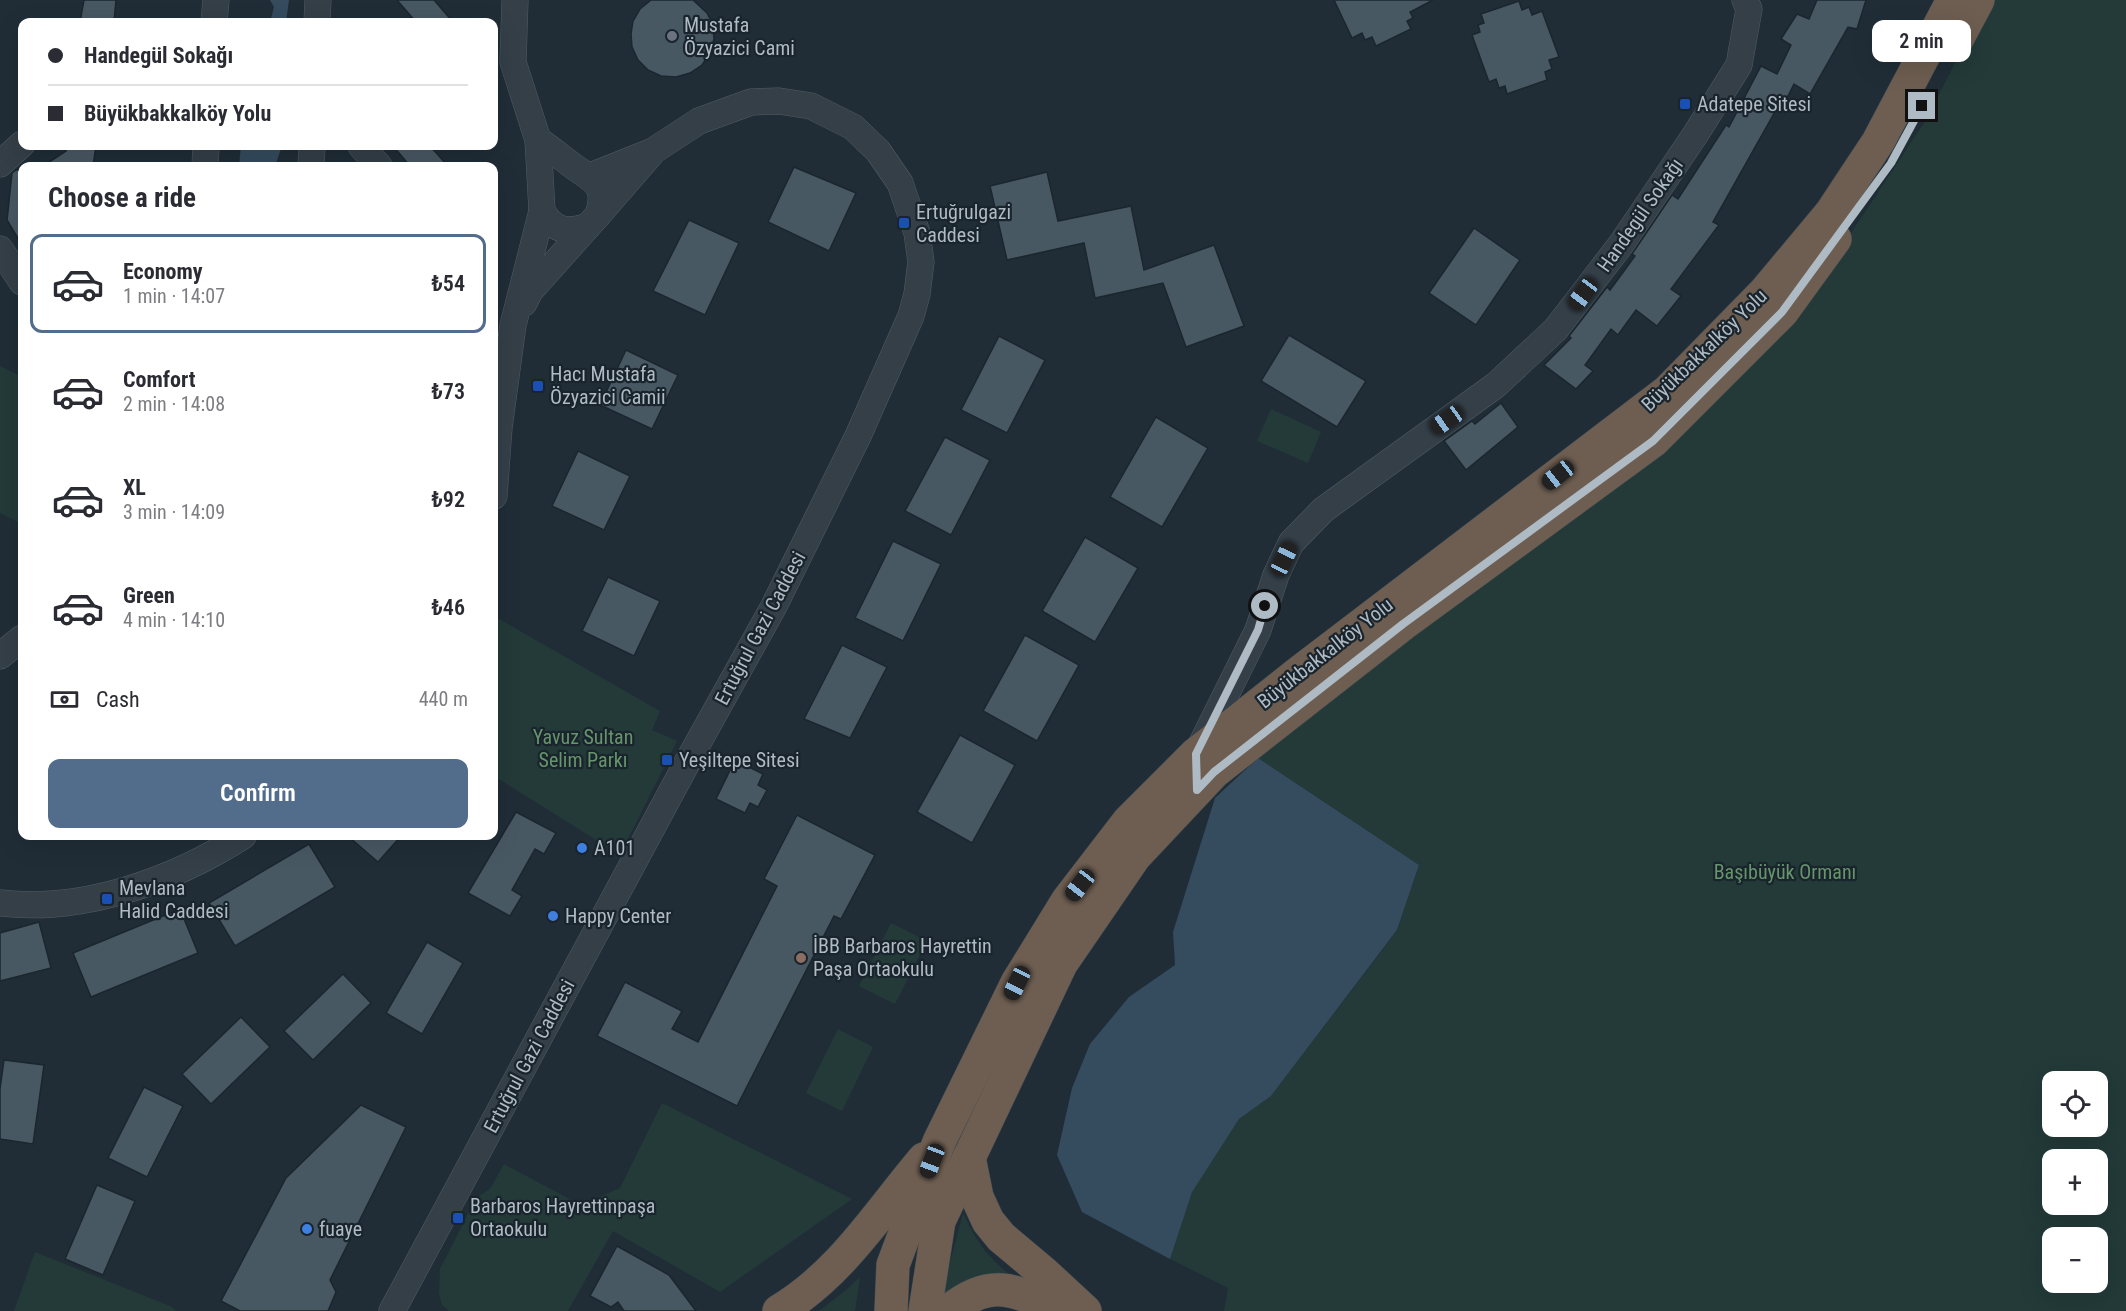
<!DOCTYPE html>
<html lang="en">
<head>
<meta charset="utf-8">
<style>
  :root { --surface:#fff; --page:#f7f7f7; --text:#2b2b33; --muted:#7c7c81; --line:#e1e1e2; --accent:#526d8b }
  body { margin:0; font-family:"Roboto Condensed",sans-serif; background:var(--page); color:var(--text); height:100vh; display:flex; flex-direction:column; font-size:22px; white-space:nowrap }
  * { box-sizing:border-box; margin:0 }
  p { font-size:20px; color:var(--muted) }
  .icon { flex:none; width:33px; height:33px; fill:none; stroke:currentColor; stroke-width:2; stroke-linecap:round; stroke-linejoin:round }
  .map { position:relative; flex:1; overflow:hidden }
  .side { position:absolute; left:18px; top:162px; width:480px; height:678px; display:flex; flex-direction:column; background:var(--surface); border-radius:12px; box-shadow:0 6px 24px #0002 }
  .side>* { flex:none }
  .hud { position:absolute; left:18px; top:18px; width:480px; height:132px; border-radius:12px; box-shadow:0 6px 24px #0002; display:grid; align-content:center; height:132px; padding:0 30px; background:var(--surface) }
  .fabs { position:absolute; left:2042px; top:1071px; display:grid; gap:12px }
  .fabs a { display:grid; place-items:center; width:66px; height:66px; border-radius:12px; background:var(--surface); box-shadow:0 6px 24px #0002; font-size:30px }
  .end { position:absolute; width:27px; height:27px; margin:-14px; border:8px solid #aebac4; background:#111; box-shadow:0 0 0 3px #111 }
  .from { border-radius:50% }
  .bubble { position:absolute; height:42px; border-radius:12px; background:var(--surface); box-shadow:0 6px 24px #0002; font-size:20px; font-weight:600; line-height:42px; text-align:center }
  .car { position:absolute; width:18px; height:36px; margin:-18px -9px; border-radius:8px; box-shadow:0 0 4px 2px #0007; background:linear-gradient(#222 24%,#8ab4d8 0 40%,#222 0 76%,#8ab4d8 0 86%,#222 0) }
  .hud b { display:flex; align-items:center; gap:21px; height:57px; font-size:22px }
  .hud b+b { border-top:2px solid var(--line) }
  .hud i { width:15px; height:15px; background:var(--text) }
  ul { padding:0; list-style:none }
  li { display:flex; align-items:center; gap:18px; height:99px; margin:0 12px 9px; padding:0 18px; border:3px solid transparent; border-radius:12px }
  li div { flex:1 }
  li b { display:block; font-size:22px }
  li em { font-style:normal; font-weight:600 }
  li.selected { border-color:var(--accent) }
  li>.icon { width:54px; height:54px; stroke-width:1.5 }
  h2 { padding:0 30px; font-size:27px; line-height:72px }
  .pay { display:flex; align-items:center; gap:15px; height:66px; padding:0 30px; font-size:22px }
  .pay p { margin-inline-start:auto }
  .cta { display:flex; gap:12px; margin-top:auto; padding:12px 30px }
  .cta a { flex:1; height:69px; border-radius:12px; background:var(--accent); color:#fff; font-size:24px; font-weight:600; line-height:69px; text-align:center }
  .map>svg:first-child { display:block }
  .green { fill:#233a39; fill-rule:evenodd }
  .water { fill:#344c5e }
  .building { fill:#485863; stroke:#1b262e; stroke-width:1.5 }
  .lines { fill:none; stroke-linecap:round; stroke-linejoin:round }
  .minor-casing { stroke:#515d65; stroke-width:27 }
  .highway-casing { stroke:#3e4a52; stroke-width:34 }
  .minor { stroke:#343f48; stroke-width:26 }
  .highway { stroke:#6e5e51; stroke-width:33 }
  .route { stroke:#aebac4; stroke-width:8 }
  .worship-dot { fill:#6b7280; stroke:#19242c; stroke-width:2 }
  .transit-dot { fill:#1a4fb4; stroke:#19242c; stroke-width:2 }
  .shop-dot { fill:#3f7fe0; stroke:#19242c; stroke-width:2 }
  .education-dot { fill:#8d6e63; stroke:#19242c; stroke-width:2 }
  .labels { text-anchor:middle; stroke-width:4.5; stroke-linejoin:round; paint-order:stroke }
  .poi-label { font-size:20px; fill:#aebac4; stroke:#19242c; text-anchor:start }
  .street-label { font-size:20px; fill:#aebac4; stroke:#19242c }
  .park-label { font-size:20px; fill:#66946b; stroke:#19242c }
</style>
</head>
<body>
<div class="map">
<svg width="2126" height="1311" viewBox="0 0 2126 1311">
  <rect width="100%" height="100%" fill="#202d37"/>
  <g class="green">
    <path d="M 1987,0 L 2126,0 L 2126,1311 L 1224,1311 L 1228,1288 L 1170,1259 L 1191,1192 L 1239,1119 L 1271,1096 L 1397,931 L 1419,865 L 1258,758 L 1839,251 L 1926,120 ZM 2052,1082 L 2097,1082 L 2097,1126 L 2052,1126 ZM 2052,1160 L 2097,1160 L 2097,1204 L 2052,1204 ZM 2052,1238 L 2097,1238 L 2097,1282 L 2052,1282 Z"/>
    <path d="M 0,366 L 22,377 L 22,524 L 0,513 Z"/>
    <path d="M 1271,409 L 1321,432 L 1308,463 L 1257,441 Z"/>
    <path d="M 494,616 L 660,711 L 652,730 L 677,741 L 620,855 L 494,776 Z"/>
    <path d="M 891,923 L 927,941 L 895,1004 L 859,986 Z"/>
    <path d="M 838,1029 L 873,1047 L 842,1111 L 806,1093 Z"/>
    <path d="M 662,1103 L 852,1199 L 720,1292 L 613,1231 L 568,1311 L 449,1311 L 442,1305 L 439,1293 L 440,1269 L 476,1198 L 490,1189 L 504,1164 L 581,1205 L 620,1188 Z"/>
    <path d="M 963,1213 C 976,1241 985,1254 1009,1274 L 988,1275 L 939,1305 Z"/>
    <path d="M 35,1252 L 170,1306 L 176,1311 L 14,1311 Z"/>
    <path d="M 860,1277 L 855,1311 L 819,1311 L 846,1290 Z"/>
  </g>
  <g class="water">
    <path d="M 270,0 L 289,0 L 286,22 L 270,22 L 274,7 Z"/>
    <path d="M 241,146 L 282,146 L 275,166 L 239,166 Z"/>
    <path d="M 1258,758 L 1419,865 L 1397,930 L 1271,1096 L 1239,1119 L 1192,1192 L 1170,1259 L 1082,1212 L 1057,1155 L 1072,1088 L 1090,1044 L 1129,997 L 1175,965 L 1173,932 L 1215,798 Z"/>
  </g>
  <g class="building">
    <path d="M 84,0 L 116,0 L 114,22 L 80,22 Z"/>
    <path d="M 397,0 L 434,0 L 453,22 L 416,22 Z"/>
    <path d="M 651,0 L 693,0 L 707,13 L 713,25 L 714,39 L 710,53 L 702,65 L 690,73 L 676,77 L 661,76 L 648,70 L 638,60 L 632,47 L 631,34 L 633,21 L 640,9 Z"/>
    <path d="M 1334,0 L 1433,0 L 1410,12 L 1413,18 L 1407,21 L 1411,29 L 1376,46 L 1372,37 L 1365,40 L 1362,33 L 1352,38 Z"/>
    <path d="M 1817,0 L 1866,0 L 1857,29 L 1848,27 L 1810,94 L 1794,84 L 1780,112 L 1776,110 L 1713,222 L 1719,225 L 1671,289 L 1681,296 L 1657,326 L 1636,310 L 1618,335 L 1611,329 L 1585,365 L 1593,371 L 1576,389 L 1544,365 L 1571,338 L 1569,336 L 1607,287 L 1610,290 L 1635,256 L 1632,254 L 1672,195 L 1678,199 L 1726,125 L 1729,127 L 1761,66 L 1777,74 L 1791,45 L 1781,39 L 1797,14 L 1809,19 Z"/>
    <path d="M 1519,1 L 1522,10 L 1529,7 L 1532,15 L 1542,11 L 1559,57 L 1549,60 L 1552,69 L 1545,72 L 1547,80 L 1507,94 L 1505,86 L 1499,88 L 1496,79 L 1489,82 L 1472,35 L 1480,32 L 1478,25 L 1484,23 L 1481,14 Z"/>
    <path d="M 67,146 L 96,146 L 93,166 L 43,166 L 66,151 Z"/>
    <path d="M 393,146 L 430,146 L 448,166 L 410,166 Z"/>
    <path d="M 794,167 L 856,193 L 829,251 L 768,222 Z"/>
    <path d="M 16,170 L 22,170 L 22,245 L 7,220 L 12,173 Z"/>
    <path d="M 1047,172 L 1058,221 L 1131,206 L 1144,270 L 1214,245 L 1244,326 L 1186,347 L 1163,283 L 1095,298 L 1084,243 L 1007,260 L 990,186 Z"/>
    <path d="M 689,220 L 739,243 L 705,315 L 653,291 Z"/>
    <path d="M 1474,228 L 1520,260 L 1476,325 L 1429,293 Z"/>
    <path d="M 1289,335 L 1366,381 L 1337,427 L 1261,381 Z"/>
    <path d="M 999,336 L 1045,360 L 1007,433 L 961,410 Z"/>
    <path d="M 626,350 L 678,375 L 652,429 L 600,405 Z"/>
    <path d="M 1501,403 L 1518,427 L 1466,470 L 1444,441 L 1472,421 L 1475,424 Z"/>
    <path d="M 1156,417 L 1208,448 L 1162,527 L 1110,497 Z"/>
    <path d="M 945,437 L 990,460 L 951,535 L 905,511 Z"/>
    <path d="M 578,451 L 630,476 L 604,530 L 552,506 Z"/>
    <path d="M 1085,537 L 1138,568 L 1095,642 L 1042,611 Z"/>
    <path d="M 893,541 L 941,564 L 903,641 L 855,618 Z"/>
    <path d="M 608,577 L 660,601 L 634,656 L 582,631 Z"/>
    <path d="M 1025,635 L 1079,665 L 1037,741 L 983,711 Z"/>
    <path d="M 842,645 L 887,667 L 850,738 L 804,719 Z"/>
    <path d="M 960,735 L 1015,765 L 972,843 L 917,812 Z"/>
    <path d="M 735,760 L 763,774 L 758,785 L 767,790 L 758,807 L 750,803 L 745,813 L 716,799 Z"/>
    <path d="M 516,812 L 556,833 L 544,854 L 535,849 L 512,890 L 522,896 L 510,916 L 468,893 Z"/>
    <path d="M 797,815 L 875,855 L 841,919 L 834,916 L 737,1106 L 597,1036 L 625,982 L 682,1011 L 672,1029 L 698,1042 L 777,886 L 764,879 Z"/>
    <path d="M 348,836 L 401,836 L 378,862 Z"/>
    <path d="M 309,844 L 335,887 L 235,946 L 209,903 Z"/>
    <path d="M 180,909 L 198,953 L 91,997 L 73,953 Z"/>
    <path d="M 39,922 L 51,968 L 0,981 L 0,933 Z"/>
    <path d="M 427,942 L 463,963 L 422,1034 L 386,1013 Z"/>
    <path d="M 343,974 L 371,1003 L 313,1060 L 284,1031 Z"/>
    <path d="M 241,1017 L 270,1047 L 211,1104 L 182,1074 Z"/>
    <path d="M 4,1060 L 44,1065 L 33,1144 L 0,1139 L 0,1089 Z"/>
    <path d="M 144,1087 L 183,1106 L 147,1177 L 108,1158 Z"/>
    <path d="M 361,1105 L 406,1127 L 330,1280 L 336,1292 L 328,1311 L 240,1311 L 221,1301 L 286,1178 Z"/>
    <path d="M 97,1185 L 135,1201 L 103,1275 L 65,1259 Z"/>
    <path d="M 617,1246 L 669,1275 L 696,1311 L 624,1311 L 618,1302 L 611,1307 L 590,1296 Z"/>
  </g>
  <g class="lines">
    <g class="minor-casing">
      <g id="minor">
        <path d="M 515,0 L 513,62 L 538,140 L 542,211 C 552,228 565,234 585,227"/>
        <path d="M 214,22 L 216,0"/>
        <path d="M 317,22 L 318,0"/>
        <path d="M 361,146 L 379,166"/>
        <path d="M 0,164 L 22,144"/>
        <path d="M 205,166 L 206,146"/>
        <path d="M 311,166 L 312,146"/>
        <path d="M 598,215 L 651,154"/>
        <path d="M 0,249 L 22,282"/>
        <path d="M 524,303 L 530,291 L 598,215 C 608,184 593,181 573,166 C 561,157 550,148 538,140"/>
        <path d="M 494,496 L 499,428 L 513,325 L 542,211"/>
        <path d="M 0,656 L 22,638"/>
        <path d="M 1198,751 L 1258,630 L 1276,575 L 1291,543 L 1323,510 L 1496,385 L 1556,329 L 1622,243 L 1695,135 L 1739,65 L 1749,9 L 1745,0"/>
        <path d="M 0,903 C 84,913 174,880 243,836"/>
        <path d="M 392,1311 L 688,761 L 774,606 L 858,436 L 911,316 L 917,294 L 921,262 L 917,233 L 900,183 L 878,151 L 853,127 L 811,106 L 779,101 L 751,102 L 699,121 L 653,151 L 590,176"/>
      </g>
    </g>
    <g class="highway-casing">
      <g id="highway">
        <path d="M 1954,45 L 1978,0"/>
        <path d="M 969,1157 L 977,1197 L 988,1221 L 1001,1237 L 1045,1274 L 1085,1311"/>
        <path d="M 779,1311 C 841,1274 878,1213 924,1159"/>
        <path d="M 891,1311 L 893,1265 L 939,1142 L 1017,983 L 1068,900 L 1128,822 L 1196,754 L 1301,671 L 1668,391 L 1765,292 L 1831,213 L 1878,142 L 1953,0"/>
        <path d="M 925,1311 L 939,1221 L 1061,964 L 1135,856 L 1214,772 L 1403,624 L 1653,441 L 1782,312 L 1835,239"/>
        <path d="M 949,1311 C 989,1278 1015,1288 1057,1311"/>
      </g>
    </g>
    <use href="#minor" class="minor"/>
    <use href="#highway" class="highway"/>
  </g>
  <g class="lines">
    <path class="route" d="M 1265,606 L 1258,630 L 1196,754 L 1197,790 L 1214,772 L 1403,624 L 1653,441 L 1782,312 L 1891,163 L 1922,106"/>
  </g>
  <circle class="worship-dot" cx="672" cy="36" r="6"/>
  <g class="transit-dot">
    <rect x="1679" y="98" width="12" height="12" rx="3"/>
    <rect x="898" y="217" width="12" height="12" rx="3"/>
    <rect x="532" y="380" width="12" height="12" rx="3"/>
    <rect x="661" y="754" width="12" height="12" rx="3"/>
    <rect x="101" y="893" width="12" height="12" rx="3"/>
    <rect x="452" y="1212" width="12" height="12" rx="3"/>
  </g>
  <g class="shop-dot">
    <circle cx="582" cy="848" r="6"/>
    <circle cx="553" cy="916" r="6"/>
    <circle cx="307" cy="1229" r="6"/>
  </g>
  <circle class="education-dot" cx="801" cy="958" r="6"/>
  <g class="labels">
    <g class="poi-label">
      <text x="684" y="32">Mustafa<tspan x="684" dy="23">Özyazici Cami</tspan></text>
      <text x="1697" y="111">Adatepe Sitesi</text>
      <text x="916" y="219">Ertuğrulgazi<tspan x="916" dy="23">Caddesi</tspan></text>
      <text x="550" y="381">Hacı Mustafa<tspan x="550" dy="23">Özyazici Camii</tspan></text>
      <text x="679" y="767">Yeşiltepe Sitesi</text>
      <text x="594" y="855">A101</text>
      <text x="119" y="895">Mevlana<tspan x="119" dy="23">Halid Caddesi</tspan></text>
      <text x="565" y="923">Happy Center</text>
      <text x="813" y="953">İBB Barbaros Hayrettin<tspan x="813" dy="23">Paşa Ortaokulu</tspan></text>
      <text x="470" y="1213">Barbaros Hayrettinpaşa<tspan x="470" dy="23">Ortaokulu</tspan></text>
      <text x="319" y="1236">fuaye</text>
    </g>
    <g class="street-label">
      <text transform="translate(1640 215) rotate(-55)" y="7">Handegül Sokağı</text>
      <text transform="translate(1704 350) rotate(-44)" y="7">Büyükbakkalköy Yolu</text>
      <text transform="translate(760 628) rotate(-62)" y="7">Ertuğrul Gazi Caddesi</text>
      <text transform="translate(1325 653) rotate(-38)" y="7">Büyükbakkalköy Yolu</text>
      <text transform="translate(529 1056) rotate(-62)" y="7">Ertuğrul Gazi Caddesi</text>
    </g>
    <g class="park-label">
      <text x="583" y="744">Yavuz Sultan<tspan x="583" dy="23">Selim Parkı</tspan></text>
      <text x="1785" y="879">Başıbüyük Ormanı</text>
    </g>
  </g>
</svg>
<div class="fabs">
<a><svg class="icon" aria-label="locate" viewBox="0 0 24 24"><circle cx="12" cy="12" r="6"/><path d="M12 2v4M12 18v4M2 12h4M18 12h4"/></svg></a>
<a>+</a>
<a>−</a>
</div>
<i class="end from" style="left:1265px;top:606px"></i>
<i class="end" style="left:1922px;top:106px"></i>
<div class="bubble" style="left:1872px;top:20px;width:99px">2 min</div>
<i class="car" style="left:1583px;top:294px;rotate:217deg"></i>
<i class="car" style="left:1447px;top:420px;rotate:235deg"></i>
<i class="car" style="left:1558px;top:475px;rotate:232deg"></i>
<i class="car" style="left:1284px;top:559px;rotate:25deg"></i>
<i class="car" style="left:1080px;top:885px;rotate:218deg"></i>
<i class="car" style="left:1017px;top:983px;rotate:206deg"></i>
<i class="car" style="left:932px;top:1161px;rotate:201deg"></i>
<div class="hud">
<b><i class="from"></i>Handegül Sokağı</b>
<b><i></i>Büyükbakkalköy Yolu</b>
</div>
<section class="side">
<h2>Choose a ride</h2>
<ul>
<li class="selected"><svg class="icon" aria-label="car" viewBox="0 0 24 24"><path d="M5 17H2v-5l4-1 3-4h7l3 4 3 1v5h-3M9 17h6M6 11h13"/><circle cx="7" cy="17" r="2"/><circle cx="17" cy="17" r="2"/></svg><div><b>Economy</b><p>1 min · 14:07</p></div><em>₺54</em></li>
<li><svg class="icon" aria-label="car" viewBox="0 0 24 24"><path d="M5 17H2v-5l4-1 3-4h7l3 4 3 1v5h-3M9 17h6M6 11h13"/><circle cx="7" cy="17" r="2"/><circle cx="17" cy="17" r="2"/></svg><div><b>Comfort</b><p>2 min · 14:08</p></div><em>₺73</em></li>
<li><svg class="icon" aria-label="car" viewBox="0 0 24 24"><path d="M5 17H2v-5l4-1 3-4h7l3 4 3 1v5h-3M9 17h6M6 11h13"/><circle cx="7" cy="17" r="2"/><circle cx="17" cy="17" r="2"/></svg><div><b>XL</b><p>3 min · 14:09</p></div><em>₺92</em></li>
<li><svg class="icon" aria-label="car" viewBox="0 0 24 24"><path d="M5 17H2v-5l4-1 3-4h7l3 4 3 1v5h-3M9 17h6M6 11h13"/><circle cx="7" cy="17" r="2"/><circle cx="17" cy="17" r="2"/></svg><div><b>Green</b><p>4 min · 14:10</p></div><em>₺46</em></li>
</ul>
<div class="pay"><svg class="icon" aria-label="cash" viewBox="0 0 24 24"><path d="M3 7h18v10H3z"/><circle cx="12" cy="12" r="2"/></svg>Cash<p>440 m</p></div>
<div class="cta"><a>Confirm</a></div>
</section>
</div>
</body>
</html>
